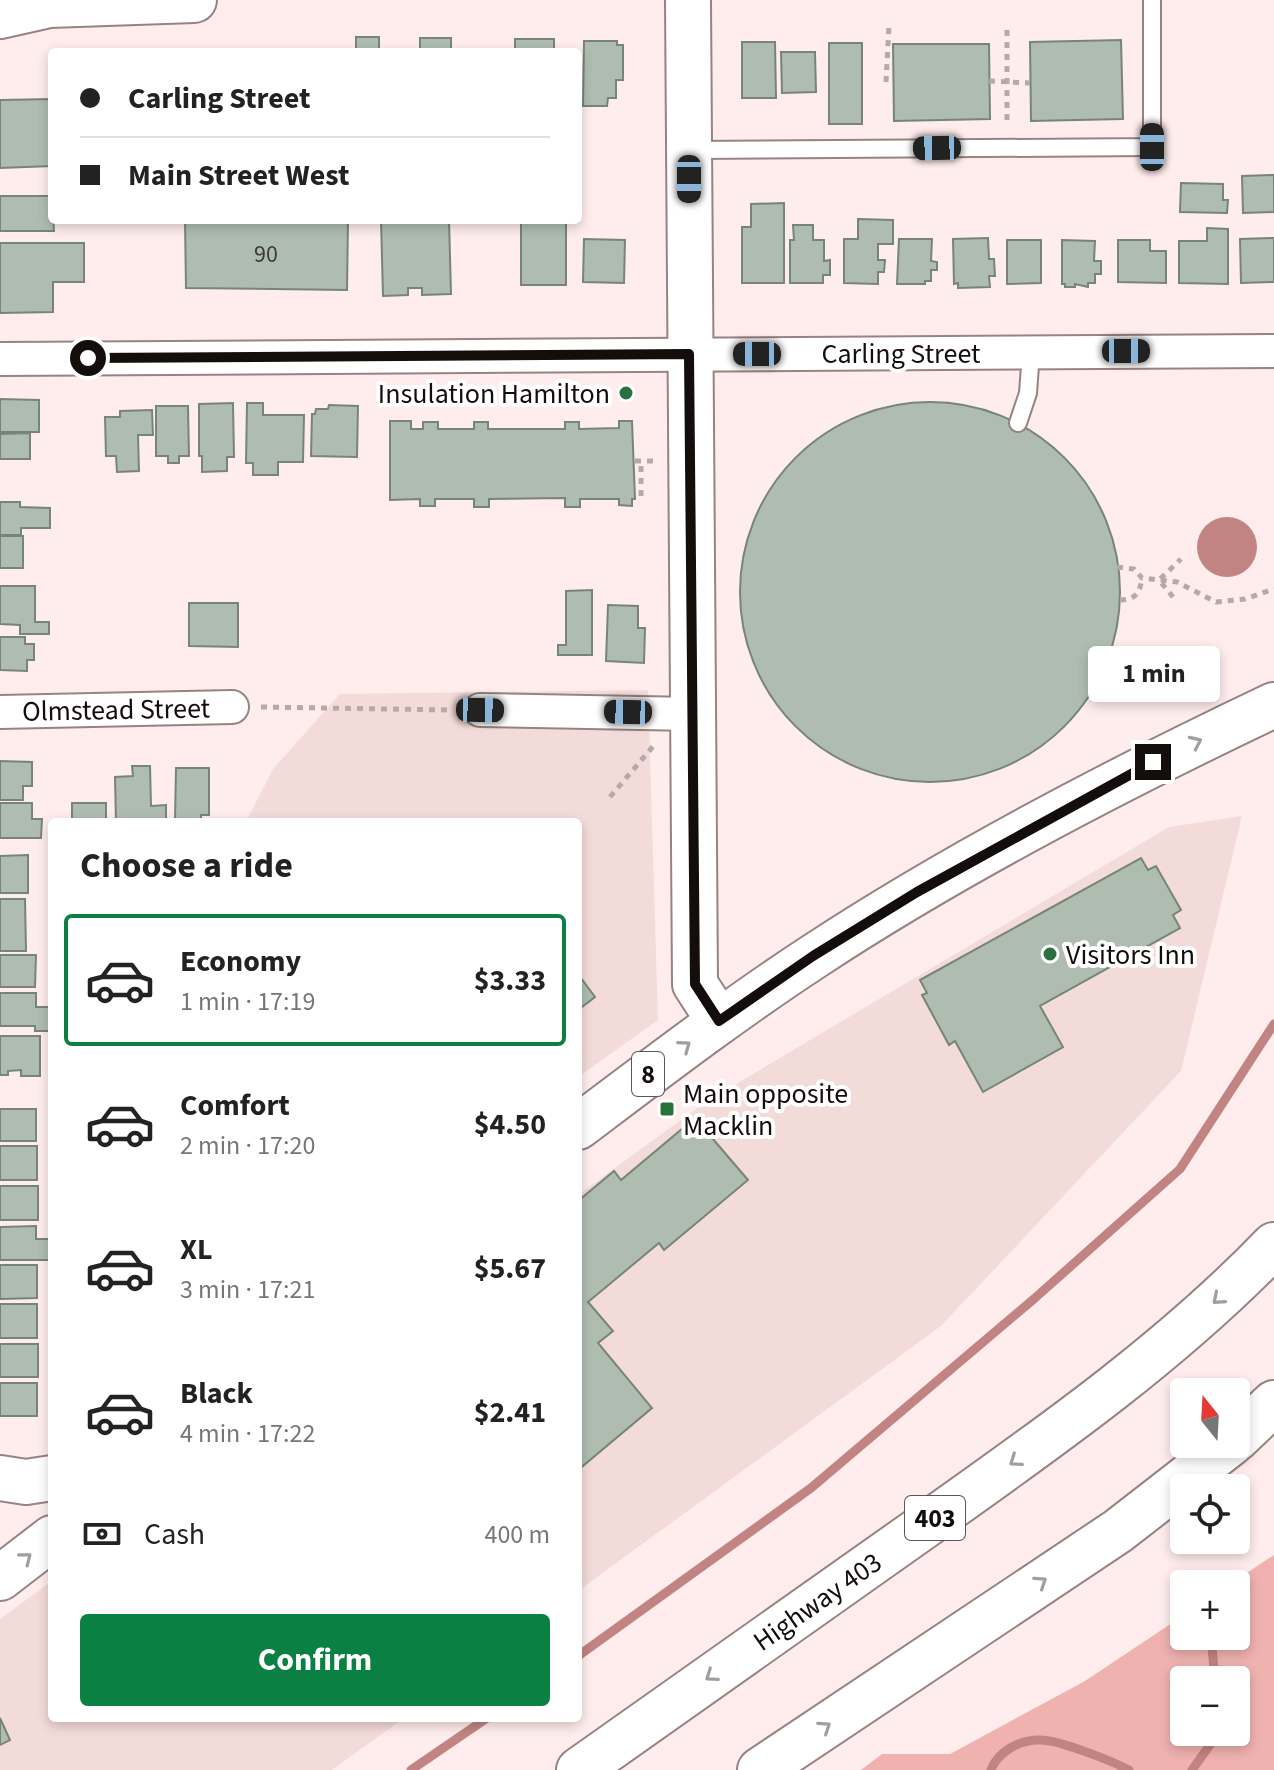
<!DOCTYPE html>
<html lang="en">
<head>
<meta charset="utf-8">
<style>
  :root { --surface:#fff; --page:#f6f6f6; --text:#222; --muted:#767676; --line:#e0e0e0; --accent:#0b8043 }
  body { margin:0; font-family:"Source Sans 3",sans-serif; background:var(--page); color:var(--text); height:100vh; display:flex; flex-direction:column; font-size:30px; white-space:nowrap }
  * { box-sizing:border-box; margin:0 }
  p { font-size:26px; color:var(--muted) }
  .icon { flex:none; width:44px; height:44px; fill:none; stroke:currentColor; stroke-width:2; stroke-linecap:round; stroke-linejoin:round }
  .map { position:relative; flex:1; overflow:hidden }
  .sheet { position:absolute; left:48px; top:818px; width:534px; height:904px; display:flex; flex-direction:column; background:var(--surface); border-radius:8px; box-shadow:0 4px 12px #0003 }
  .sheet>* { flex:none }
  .hud { position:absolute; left:48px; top:48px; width:534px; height:176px; border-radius:8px; box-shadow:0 4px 12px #0003; display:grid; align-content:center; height:176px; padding:0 32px; background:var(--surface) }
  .needle { width:52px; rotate:342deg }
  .controls { position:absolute; left:1170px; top:1378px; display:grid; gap:16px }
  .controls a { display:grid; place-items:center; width:80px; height:80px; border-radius:8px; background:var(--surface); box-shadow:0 4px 12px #0003; font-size:40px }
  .end { position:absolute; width:36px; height:36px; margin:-18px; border:10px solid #130d0c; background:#fff; box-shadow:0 0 0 4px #fff }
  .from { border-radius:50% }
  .bubble { position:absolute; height:56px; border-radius:8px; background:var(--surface); box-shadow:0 4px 12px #0003; font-size:26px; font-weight:700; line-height:56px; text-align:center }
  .car { position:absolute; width:24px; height:48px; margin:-24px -12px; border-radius:10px; box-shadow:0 0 6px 2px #0007; background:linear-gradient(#222 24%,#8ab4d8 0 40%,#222 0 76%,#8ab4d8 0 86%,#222 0) }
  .hud b { display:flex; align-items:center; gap:28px; height:76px; font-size:30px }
  .hud b+b { border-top:2px solid var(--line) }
  .hud i { width:20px; height:20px; background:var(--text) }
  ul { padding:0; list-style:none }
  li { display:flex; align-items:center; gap:24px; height:132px; margin:0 16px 12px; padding:0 16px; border:4px solid transparent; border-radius:8px }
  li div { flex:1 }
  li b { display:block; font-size:30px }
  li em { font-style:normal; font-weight:700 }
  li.on { border-color:var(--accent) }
  li>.icon { width:72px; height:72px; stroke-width:1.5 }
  h2 { padding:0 32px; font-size:36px; line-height:96px }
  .pay { display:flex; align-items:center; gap:20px; height:88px; padding:0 32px; font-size:30px }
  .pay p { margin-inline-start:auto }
  .cta { display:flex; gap:16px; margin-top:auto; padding:16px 32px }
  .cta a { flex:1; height:92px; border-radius:8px; background:var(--accent); color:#fff; font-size:32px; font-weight:700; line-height:92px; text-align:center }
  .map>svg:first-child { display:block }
  .built { fill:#f3dbd9 }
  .green { fill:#efb2af; fill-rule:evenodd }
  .water { fill:#c28482 }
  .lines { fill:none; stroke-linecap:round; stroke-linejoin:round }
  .stream { stroke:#c28482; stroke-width:9 }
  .building { fill:#afbdb1; stroke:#778579; stroke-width:2 }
  .lane-casing { stroke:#968382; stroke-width:20 }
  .street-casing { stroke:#968382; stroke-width:36 }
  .secondary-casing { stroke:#968382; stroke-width:48 }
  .primary-casing { stroke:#968382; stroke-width:48 }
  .highway-casing { stroke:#968382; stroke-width:48 }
  .path { stroke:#b7a9a8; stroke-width:5; stroke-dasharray:6 6; stroke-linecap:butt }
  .lane { stroke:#fff; stroke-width:16 }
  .street { stroke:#fff; stroke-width:32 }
  .secondary { stroke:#fff; stroke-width:44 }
  .primary { stroke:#fff; stroke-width:44 }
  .highway { stroke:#fff; stroke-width:44 }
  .oneway { stroke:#a19e9e }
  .route { stroke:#130d0c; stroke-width:10 }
  .poi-dot { fill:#29713e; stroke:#fff; stroke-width:3 }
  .labels { text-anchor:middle; stroke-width:8; stroke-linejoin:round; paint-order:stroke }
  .number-label { font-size:24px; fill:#3a3935 }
  .shield { fill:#fff; stroke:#5a5655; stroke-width:2 }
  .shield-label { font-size:26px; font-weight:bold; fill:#130d0c }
  .street-label { font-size:28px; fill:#130d0c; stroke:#fff }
  .poi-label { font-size:28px; fill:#130d0c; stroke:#fff; text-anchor:start }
</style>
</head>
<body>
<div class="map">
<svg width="1274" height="1770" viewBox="0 0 1274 1770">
  <rect width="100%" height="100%" fill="#feedec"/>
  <g class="built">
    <path d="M 648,690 L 658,1020 L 578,1077 L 578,822 L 246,822 L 273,769 L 340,694 Z"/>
    <path d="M 1242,816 L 1181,1071 L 941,1326 L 578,1591 L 578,1195 L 704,1103 L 1169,827 Z"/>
    <path d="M 52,1581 L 52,1718 L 404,1718 L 332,1770 L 0,1770 L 0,1619 Z"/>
  </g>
  <path class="green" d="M 1274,1555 L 1274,1770 L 861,1770 L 882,1754 L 950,1754 L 1085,1681 L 1184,1615 L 1184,1636 L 1236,1636 L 1236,1584 L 1230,1584 ZM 1184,1680 L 1236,1680 L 1236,1732 L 1184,1732 Z"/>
  <circle class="water" cx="1227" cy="547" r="30"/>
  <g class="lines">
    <g class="stream">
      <path d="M 1211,1636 L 1215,1680"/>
      <path d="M 578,1656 L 811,1488 L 1035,1298 L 1180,1169 L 1274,1024"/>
      <path d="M 411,1770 L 487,1718"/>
      <path d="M 991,1770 C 998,1751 1021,1739 1041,1740 C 1059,1740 1112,1761 1129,1770"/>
      <path d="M 1192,1770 L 1219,1732"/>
    </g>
  </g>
  <g class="building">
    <path d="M 356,37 L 379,37 L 379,50 L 406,50 L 406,52 L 356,52 Z"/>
    <rect x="420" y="38" width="31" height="14"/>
    <rect x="515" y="39" width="39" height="13"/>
    <path d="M 1121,40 L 1123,119 L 1031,121 L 1030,42 Z"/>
    <path d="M 584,41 L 617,41 L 617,45 L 623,45 L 623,80 L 616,80 L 616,98 L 608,98 L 607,106 L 583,106 Z"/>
    <path d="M 742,42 L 775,42 L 776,98 L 742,98 Z"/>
    <rect x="829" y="43" width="33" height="81"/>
    <path d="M 893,44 L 989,44 L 990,119 L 894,121 Z"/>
    <path d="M 781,52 L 815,52 L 816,92 L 782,93 Z"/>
    <path d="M 52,99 L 52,166 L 0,168 L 0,100 Z"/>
    <path d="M 1274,175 L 1274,212 L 1243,213 L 1242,176 Z"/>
    <path d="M 1181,183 L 1223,184 L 1223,200 L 1228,200 L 1227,213 L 1180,212 Z"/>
    <path d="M 0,196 L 52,196 L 54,231 L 0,231 Z"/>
    <path d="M 784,203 L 784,283 L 742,283 L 742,227 L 751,227 L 751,204 Z"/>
    <path d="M 858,219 L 893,220 L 893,244 L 878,244 L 878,260 L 885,260 L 884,272 L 878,272 L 878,284 L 844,283 L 844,239 L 858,239 Z"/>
    <path d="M 185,220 L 348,220 L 347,290 L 186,288 Z"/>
    <path d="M 381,220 L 449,220 L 451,294 L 422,295 L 422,288 L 408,288 L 408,295 L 383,296 Z"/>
    <rect x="521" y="220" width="45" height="65"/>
    <path d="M 793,225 L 813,225 L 813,240 L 824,240 L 824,261 L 830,260 L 830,275 L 823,275 L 823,283 L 790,283 L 790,240 L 794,240 Z"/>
    <path d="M 1207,228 L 1228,229 L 1228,284 L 1179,283 L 1179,241 L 1207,241 Z"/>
    <path d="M 988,238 L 989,259 L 994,259 L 995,276 L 989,276 L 990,287 L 958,288 L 958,283 L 954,284 L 953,239 Z"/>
    <path d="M 1274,238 L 1274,282 L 1241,283 L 1240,239 Z"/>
    <path d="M 584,239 L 625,240 L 624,283 L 583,282 Z"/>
    <path d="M 899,239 L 932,239 L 931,261 L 937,262 L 937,270 L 931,270 L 931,281 L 925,281 L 925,284 L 897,284 Z"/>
    <path d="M 1007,240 L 1041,240 L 1041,283 L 1007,284 Z"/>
    <path d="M 1062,240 L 1095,241 L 1094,261 L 1101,261 L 1101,274 L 1095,274 L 1095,283 L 1088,283 L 1088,287 L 1075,284 L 1075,287 L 1065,287 L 1065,284 L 1062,284 Z"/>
    <path d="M 1118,240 L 1150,240 L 1150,251 L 1166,251 L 1166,283 L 1118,282 Z"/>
    <path d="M 0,243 L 84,243 L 84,282 L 53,282 L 53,312 L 0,313 Z"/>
    <path d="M 0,399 L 39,400 L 39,432 L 0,432 Z"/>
    <circle cx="930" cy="592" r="190"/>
    <path d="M 233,403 L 234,457 L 227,457 L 227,471 L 202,472 L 202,456 L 199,456 L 199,404 Z"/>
    <path d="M 247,403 L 263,403 L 263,415 L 304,415 L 303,462 L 278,462 L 278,475 L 253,475 L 253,463 L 246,463 Z"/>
    <path d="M 329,405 L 358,406 L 357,457 L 311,456 L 312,414 L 315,414 L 316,409 L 328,409 Z"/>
    <path d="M 156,406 L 188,406 L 189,456 L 179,456 L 179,463 L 168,463 L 168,456 L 156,456 Z"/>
    <path d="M 152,410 L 153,435 L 138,435 L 139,471 L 117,472 L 116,456 L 106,456 L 105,417 L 120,417 L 120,411 Z"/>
    <path d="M 390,421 L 411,421 L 411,429 L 423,429 L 423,422 L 438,422 L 438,429 L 474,429 L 474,422 L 488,422 L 488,429 L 565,429 L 565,422 L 579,422 L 579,429 L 619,428 L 619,421 L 632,421 L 635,499 L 632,499 L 632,506 L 619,505 L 619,499 L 580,499 L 580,507 L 565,507 L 565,498 L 489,499 L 489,507 L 474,507 L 474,499 L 435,499 L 435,506 L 420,506 L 420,499 L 390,500 Z"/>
    <path d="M 30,433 L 30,459 L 0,459 L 0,434 Z"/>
    <path d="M 0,502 L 20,502 L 20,507 L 50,508 L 50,528 L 21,528 L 21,535 L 0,535 Z"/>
    <rect x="0" y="536" width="23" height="32"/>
    <path d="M 0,586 L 35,586 L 35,622 L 49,622 L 49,634 L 20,634 L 20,625 L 0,624 Z"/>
    <path d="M 592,590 L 592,655 L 558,655 L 558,645 L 566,645 L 566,591 Z"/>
    <path d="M 189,603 L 238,603 L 238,647 L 189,646 Z"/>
    <path d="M 608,605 L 638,606 L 638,628 L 645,628 L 644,663 L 606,661 Z"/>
    <path d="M 0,637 L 25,637 L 25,644 L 34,644 L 34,660 L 27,660 L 27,671 L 0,670 Z"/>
    <path d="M 0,761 L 32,762 L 32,786 L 23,786 L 23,800 L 0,800 Z"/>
    <path d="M 132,766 L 150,766 L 151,806 L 166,805 L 166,822 L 116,822 L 115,777 L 133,776 Z"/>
    <path d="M 176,768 L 209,768 L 209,815 L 201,815 L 201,820 L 175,820 Z"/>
    <path d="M 0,803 L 32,803 L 32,819 L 42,819 L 41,838 L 0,838 Z"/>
    <rect x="72" y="803" width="34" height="19"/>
    <path d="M 28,855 L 28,893 L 0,893 L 0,856 Z"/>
    <path d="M 1141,858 L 1148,870 L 1156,866 L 1181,910 L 1173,915 L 1180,928 L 1040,1006 L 1063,1047 L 983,1092 L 955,1041 L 949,1045 L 922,995 L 927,993 L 920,980 Z"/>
    <path d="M 0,899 L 25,899 L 26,951 L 0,951 Z"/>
    <path d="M 0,955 L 36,955 L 35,987 L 0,987 Z"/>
    <path d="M 578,974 L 595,997 L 578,1010 Z"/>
    <path d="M 0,993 L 36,993 L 36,1007 L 49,1007 L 49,1003 L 52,1003 L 52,1027 L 49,1027 L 49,1031 L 35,1031 L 35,1026 L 0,1026 Z"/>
    <path d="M 0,1036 L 40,1036 L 40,1076 L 21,1076 L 21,1070 L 8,1071 L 8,1075 L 0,1075 Z"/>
    <rect x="0" y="1109" width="36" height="32"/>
    <path d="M 695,1118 L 748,1180 L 664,1250 L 659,1243 L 588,1302 L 613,1331 L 598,1343 L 652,1408 L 578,1470 L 578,1201 L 614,1171 L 621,1180 Z"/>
    <rect x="0" y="1146" width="37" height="34"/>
    <rect x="0" y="1186" width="38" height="34"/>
    <path d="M 36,1226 L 36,1239 L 52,1239 L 52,1260 L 0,1260 L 0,1227 Z"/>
    <path d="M 0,1265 L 37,1265 L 37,1298 L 0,1299 Z"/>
    <rect x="0" y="1304" width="37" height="34"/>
    <rect x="0" y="1344" width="38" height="33"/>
    <rect x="0" y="1383" width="37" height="33"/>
    <path d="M 0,1718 L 10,1740 L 0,1745 Z"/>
  </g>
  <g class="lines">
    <g class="lane-casing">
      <g id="lane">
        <path d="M 692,150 L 1152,147 L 1152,0"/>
        <path d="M 1018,423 L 1028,393 L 1031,352"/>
      </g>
    </g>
    <g class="street-casing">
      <g id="street">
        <path d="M 0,359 L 1274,351"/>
        <path d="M 480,710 L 693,714"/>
        <path d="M 0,712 L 232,707"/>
      </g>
    </g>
    <g class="secondary-casing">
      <path id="secondary" d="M 688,0 L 695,984 L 719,1021"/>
    </g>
    <g class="primary-casing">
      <g id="primary">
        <path d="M 0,16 L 49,5 L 194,0"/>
        <path d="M 578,1127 C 655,1069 732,1010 813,957 C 957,862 1118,779 1274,705"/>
        <path d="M 0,1478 L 26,1482 L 52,1478"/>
        <path d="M 0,1578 L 52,1538"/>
      </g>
    </g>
    <g class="highway-casing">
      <g id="highway">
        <path d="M 1236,1439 L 1274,1403"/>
        <path d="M 579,1770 C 696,1687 813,1604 930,1522 C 1050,1437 1172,1351 1274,1245"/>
        <path d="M 760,1770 L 1118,1531 L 1230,1444"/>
      </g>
    </g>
    <g class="path">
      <path d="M 989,81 L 1030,83"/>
      <path d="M 886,82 L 889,26"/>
      <path d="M 1007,120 L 1007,26"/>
      <path d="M 635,461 L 658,461"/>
      <path d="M 641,496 L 641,461"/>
      <path d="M 1117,567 L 1134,569 L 1142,578 L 1177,582 L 1216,602 L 1245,599 L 1274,589"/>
      <path d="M 1173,597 L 1159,580 L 1181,559"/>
      <path d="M 1120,600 C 1136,600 1140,592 1142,578"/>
      <path d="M 261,707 L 451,710"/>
      <path d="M 610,797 L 655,744"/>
    </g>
    <use href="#lane" class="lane"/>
    <use href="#street" class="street"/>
    <use href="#secondary" class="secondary"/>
    <use href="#primary" class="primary"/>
    <use href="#highway" class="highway"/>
  </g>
  <defs><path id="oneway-chevron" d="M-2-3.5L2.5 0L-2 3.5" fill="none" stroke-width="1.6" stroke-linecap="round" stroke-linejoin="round" transform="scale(2)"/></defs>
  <g class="oneway">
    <use href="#oneway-chevron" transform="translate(1196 742) rotate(-25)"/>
    <use href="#oneway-chevron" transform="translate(685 1046) rotate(-36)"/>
    <use href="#oneway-chevron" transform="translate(1218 1299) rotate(139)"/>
    <use href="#oneway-chevron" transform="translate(1015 1461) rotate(145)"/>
    <use href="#oneway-chevron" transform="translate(26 1558) rotate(-38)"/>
    <use href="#oneway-chevron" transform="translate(1041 1582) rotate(-34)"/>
    <use href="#oneway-chevron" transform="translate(711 1676) rotate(145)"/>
    <use href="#oneway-chevron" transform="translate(825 1727) rotate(-34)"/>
  </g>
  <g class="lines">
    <path class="route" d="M 88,358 L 689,354 L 695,984 L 719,1021 L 813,956 L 917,892 L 1153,762"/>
  </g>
  <g class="poi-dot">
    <circle cx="626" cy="393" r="8"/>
    <circle cx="1050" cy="954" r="8"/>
    <rect x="659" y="1101" width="16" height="16" rx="4"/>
  </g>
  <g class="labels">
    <g class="number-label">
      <text x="266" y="262">90</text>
    </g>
    <g class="shield">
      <rect x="632" y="1052" width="32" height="44" rx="6"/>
      <rect x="905" y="1496" width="60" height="44" rx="6"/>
    </g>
    <g class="shield-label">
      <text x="648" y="1083">8</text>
      <text x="935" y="1527">403</text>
    </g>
    <g class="street-label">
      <text x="901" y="363">Carling Street</text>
      <text transform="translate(116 709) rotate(-1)" y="10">Olmstead Street</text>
      <text transform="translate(817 1601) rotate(-35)" y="10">Highway 403</text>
    </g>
    <g class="poi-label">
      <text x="610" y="403" text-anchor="end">Insulation Hamilton</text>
      <text x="1066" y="964">Visitors Inn</text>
      <text x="683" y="1103">Main opposite<tspan x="683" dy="32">Macklin</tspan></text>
    </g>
  </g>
</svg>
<div class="controls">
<a><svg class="needle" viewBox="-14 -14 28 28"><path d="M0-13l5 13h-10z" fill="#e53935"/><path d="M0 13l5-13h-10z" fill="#767676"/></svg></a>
<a><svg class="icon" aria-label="locate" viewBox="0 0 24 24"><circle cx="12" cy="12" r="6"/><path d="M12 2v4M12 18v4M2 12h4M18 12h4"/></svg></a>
<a>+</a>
<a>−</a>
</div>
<i class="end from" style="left:88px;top:358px"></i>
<i class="end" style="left:1153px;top:762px"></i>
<div class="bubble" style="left:1088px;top:646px;width:132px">1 min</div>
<i class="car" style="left:1152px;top:147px;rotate:0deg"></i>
<i class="car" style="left:937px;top:148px;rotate:269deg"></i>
<i class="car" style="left:689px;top:179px;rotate:180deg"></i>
<i class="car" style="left:1126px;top:351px;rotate:90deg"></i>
<i class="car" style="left:757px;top:354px;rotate:270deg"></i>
<i class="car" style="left:480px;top:710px;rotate:91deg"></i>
<i class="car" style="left:628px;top:712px;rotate:271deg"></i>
<div class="hud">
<b><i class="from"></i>Carling Street</b>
<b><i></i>Main Street West</b>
</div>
<section class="sheet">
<h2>Choose a ride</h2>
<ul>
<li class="on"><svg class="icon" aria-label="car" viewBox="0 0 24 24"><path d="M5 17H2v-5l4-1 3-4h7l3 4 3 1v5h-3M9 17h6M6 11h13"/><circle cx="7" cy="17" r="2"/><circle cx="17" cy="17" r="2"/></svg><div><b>Economy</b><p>1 min · 17:19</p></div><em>$3.33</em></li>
<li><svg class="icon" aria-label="car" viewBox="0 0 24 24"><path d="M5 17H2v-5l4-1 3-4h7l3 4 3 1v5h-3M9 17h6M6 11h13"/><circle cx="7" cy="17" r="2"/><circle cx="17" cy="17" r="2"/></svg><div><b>Comfort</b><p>2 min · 17:20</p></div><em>$4.50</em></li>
<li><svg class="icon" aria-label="car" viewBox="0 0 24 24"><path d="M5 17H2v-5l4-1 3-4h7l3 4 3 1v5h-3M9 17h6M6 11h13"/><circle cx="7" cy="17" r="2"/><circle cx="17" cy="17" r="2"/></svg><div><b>XL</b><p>3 min · 17:21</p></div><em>$5.67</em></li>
<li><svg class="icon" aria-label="car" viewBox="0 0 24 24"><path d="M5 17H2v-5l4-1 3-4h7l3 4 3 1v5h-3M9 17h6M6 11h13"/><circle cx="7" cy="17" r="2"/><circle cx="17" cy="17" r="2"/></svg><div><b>Black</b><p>4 min · 17:22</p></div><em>$2.41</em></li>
</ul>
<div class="pay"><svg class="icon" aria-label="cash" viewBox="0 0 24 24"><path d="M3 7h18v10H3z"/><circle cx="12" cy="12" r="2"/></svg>Cash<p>400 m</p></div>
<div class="cta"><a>Confirm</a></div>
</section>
</div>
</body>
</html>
